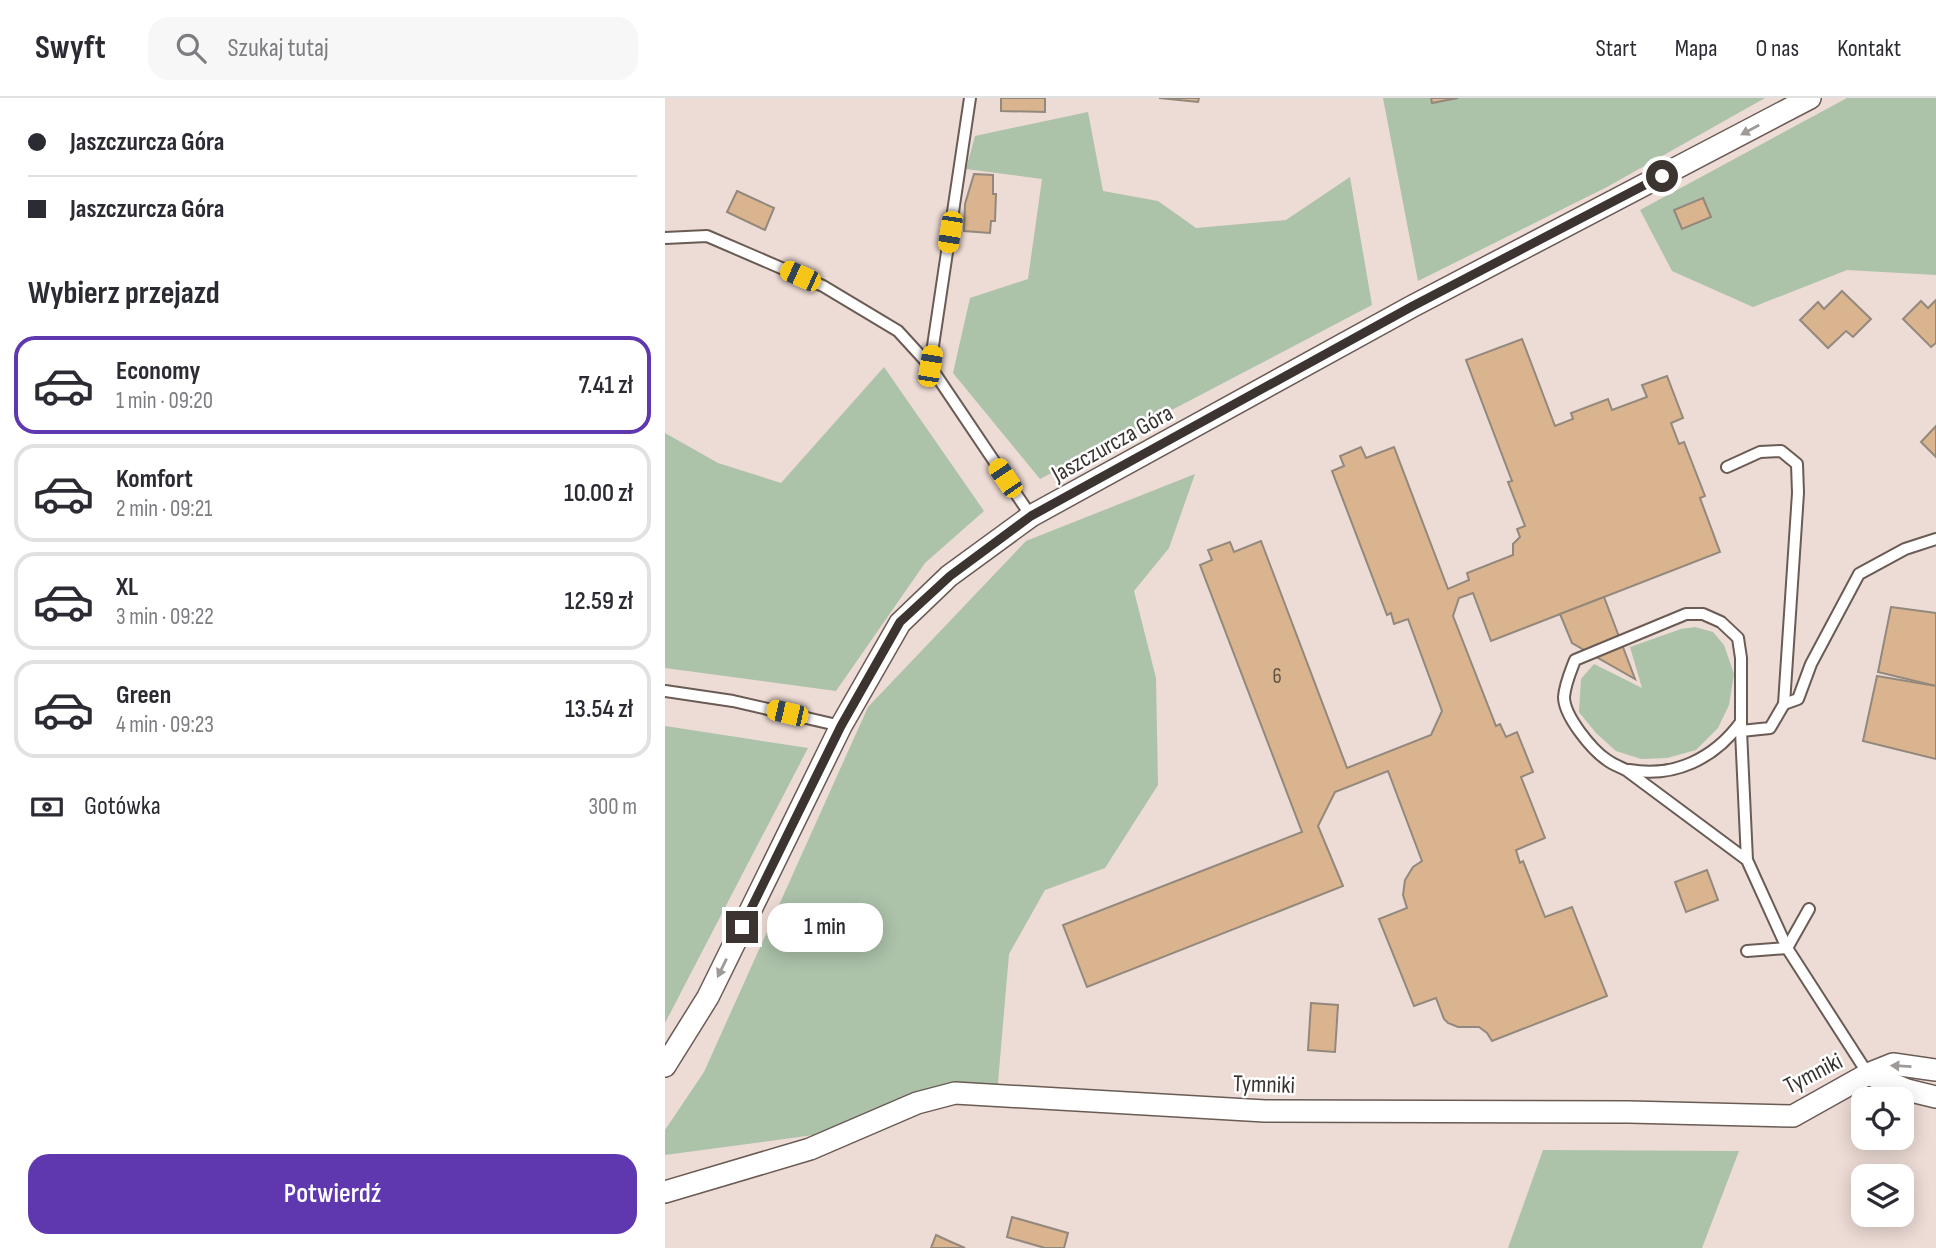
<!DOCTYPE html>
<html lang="pl">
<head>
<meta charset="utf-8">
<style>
  :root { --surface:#fff; --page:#f7f7f7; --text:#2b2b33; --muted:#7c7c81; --line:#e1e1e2; --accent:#5f38b0 }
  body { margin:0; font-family:"Sofia Sans Condensed",sans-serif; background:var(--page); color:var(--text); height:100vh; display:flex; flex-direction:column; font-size:26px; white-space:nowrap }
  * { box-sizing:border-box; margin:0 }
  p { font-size:23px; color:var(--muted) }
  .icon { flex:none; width:38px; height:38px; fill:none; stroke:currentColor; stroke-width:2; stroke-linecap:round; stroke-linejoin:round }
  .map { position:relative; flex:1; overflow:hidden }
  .drawer { display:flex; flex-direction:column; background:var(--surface); width:665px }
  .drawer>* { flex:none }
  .top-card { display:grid; align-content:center; height:154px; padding:0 28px; background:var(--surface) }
  .tools { position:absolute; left:1186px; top:989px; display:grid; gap:14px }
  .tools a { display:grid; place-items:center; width:63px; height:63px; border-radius:14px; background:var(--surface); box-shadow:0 4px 18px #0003; font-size:35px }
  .end { position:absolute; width:32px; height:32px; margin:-16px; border:9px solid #3b3431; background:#fff; box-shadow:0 0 0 4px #fff }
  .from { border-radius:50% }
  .bubble { position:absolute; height:49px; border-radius:21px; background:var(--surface); box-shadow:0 4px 18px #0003; font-size:23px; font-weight:600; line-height:49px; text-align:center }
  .car { position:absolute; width:21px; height:42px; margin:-21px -10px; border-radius:9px; box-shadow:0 0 5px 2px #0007; background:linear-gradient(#f5c518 24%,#345 0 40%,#f5c518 0 76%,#345 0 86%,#f5c518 0) }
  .top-card b { display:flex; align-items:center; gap:24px; height:66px; font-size:26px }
  .top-card b+b { border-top:2px solid var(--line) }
  .top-card i { width:18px; height:18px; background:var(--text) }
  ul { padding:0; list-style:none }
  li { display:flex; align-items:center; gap:21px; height:98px; margin:0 14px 10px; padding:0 14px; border:4px solid var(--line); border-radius:21px }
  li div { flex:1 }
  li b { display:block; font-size:26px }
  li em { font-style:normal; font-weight:600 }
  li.active { border-color:var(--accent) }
  li>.icon { width:63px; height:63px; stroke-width:1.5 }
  h2 { padding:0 28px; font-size:32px; line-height:84px }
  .pay { display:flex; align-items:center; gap:18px; height:77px; padding:0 28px; font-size:26px }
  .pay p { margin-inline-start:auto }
  .button { display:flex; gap:14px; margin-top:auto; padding:14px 28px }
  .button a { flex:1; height:80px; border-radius:21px; background:var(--accent); color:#fff; font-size:28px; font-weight:600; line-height:80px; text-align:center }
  header { display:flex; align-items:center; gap:42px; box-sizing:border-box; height:98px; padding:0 35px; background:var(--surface); border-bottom:2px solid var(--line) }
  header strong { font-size:33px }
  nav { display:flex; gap:38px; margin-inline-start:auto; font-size:24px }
  .search { width:490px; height:63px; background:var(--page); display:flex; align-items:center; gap:18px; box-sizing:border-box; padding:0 24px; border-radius:21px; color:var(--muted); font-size:26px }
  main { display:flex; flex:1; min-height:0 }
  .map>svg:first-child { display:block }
  .green { fill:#acc2a9 }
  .building { fill:#d9b48e; stroke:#93887c; stroke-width:2 }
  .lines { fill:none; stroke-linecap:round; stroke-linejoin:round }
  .service-casing { stroke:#6a5b55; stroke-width:14 }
  .minor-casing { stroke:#6a5b55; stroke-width:24 }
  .service { stroke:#fff; stroke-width:10 }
  .minor { stroke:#fff; stroke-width:21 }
  .oneway { fill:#9d9a98 }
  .route { stroke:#3b3431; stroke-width:9 }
  .labels { text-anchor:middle; stroke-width:5; stroke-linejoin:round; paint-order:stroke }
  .number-label { font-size:21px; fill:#625448 }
  .street-label { font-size:24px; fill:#3b3431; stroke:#fff }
</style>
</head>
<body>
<header>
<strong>Swyft</strong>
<div class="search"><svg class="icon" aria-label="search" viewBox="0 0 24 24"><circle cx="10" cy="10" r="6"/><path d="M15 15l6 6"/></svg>Szukaj tutaj</div>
<nav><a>Start</a><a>Mapa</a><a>O nas</a><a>Kontakt</a></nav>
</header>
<main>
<section class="drawer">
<div class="top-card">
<b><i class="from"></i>Jaszczurcza Góra</b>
<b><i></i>Jaszczurcza Góra</b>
</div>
<h2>Wybierz przejazd</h2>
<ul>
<li class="active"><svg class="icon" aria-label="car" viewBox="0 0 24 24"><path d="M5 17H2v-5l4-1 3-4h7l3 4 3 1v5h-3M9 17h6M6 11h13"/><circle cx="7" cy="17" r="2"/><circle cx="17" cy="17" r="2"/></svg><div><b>Economy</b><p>1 min · 09:20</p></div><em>7.41 zł</em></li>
<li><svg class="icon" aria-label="car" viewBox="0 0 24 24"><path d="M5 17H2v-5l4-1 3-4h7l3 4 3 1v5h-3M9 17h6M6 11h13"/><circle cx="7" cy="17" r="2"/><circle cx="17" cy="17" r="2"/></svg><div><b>Komfort</b><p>2 min · 09:21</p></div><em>10.00 zł</em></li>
<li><svg class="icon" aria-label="car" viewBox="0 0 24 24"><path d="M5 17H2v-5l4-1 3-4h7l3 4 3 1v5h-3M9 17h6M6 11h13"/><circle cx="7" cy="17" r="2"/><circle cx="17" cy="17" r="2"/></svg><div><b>XL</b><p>3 min · 09:22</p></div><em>12.59 zł</em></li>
<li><svg class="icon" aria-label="car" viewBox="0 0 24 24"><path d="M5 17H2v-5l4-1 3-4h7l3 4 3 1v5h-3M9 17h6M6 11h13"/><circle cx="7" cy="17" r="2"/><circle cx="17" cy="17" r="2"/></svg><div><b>Green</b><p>4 min · 09:23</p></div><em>13.54 zł</em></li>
</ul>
<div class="pay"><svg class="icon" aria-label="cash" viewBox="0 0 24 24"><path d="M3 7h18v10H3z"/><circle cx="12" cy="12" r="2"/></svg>Gotówka<p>300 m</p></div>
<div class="button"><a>Potwierdź</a></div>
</section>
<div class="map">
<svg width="1271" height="1150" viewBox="0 0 1271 1150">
  <rect width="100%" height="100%" fill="#eddbd5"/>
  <g class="green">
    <path d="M 718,0 L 1100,0 L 942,89 L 753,183 Z"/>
    <path d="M 1182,0 L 1271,0 L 1271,177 L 1182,172 L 1088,209 L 1007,173 L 975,112 Z"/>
    <path d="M 423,14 L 438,93 L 493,103 L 531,130 L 621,122 L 685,79 L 707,207 L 375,381 L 288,275 L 305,200 L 363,181 L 377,81 L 301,71 L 310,38 Z"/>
    <path d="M 219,269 L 319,413 L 260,465 L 171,593 L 0,570 L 0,335 L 53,365 L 116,385 Z"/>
    <path d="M 530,376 L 504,450 L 469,493 L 491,580 L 493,687 L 440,770 L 380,792 L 344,856 L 332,996 L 178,1033 L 0,1057 L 0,1032 L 39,974 L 203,609 L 361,443 Z"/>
    <path d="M 1030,529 L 1048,534 L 1059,547 L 1069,576 L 1064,607 L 1053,630 L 1031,652 L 1002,660 L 976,661 L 951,653 L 931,635 L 914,614 L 916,581 L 929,566 L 977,590 L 965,549 L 1016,531 Z"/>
    <path d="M 0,628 L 143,650 L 0,925 Z"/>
    <path d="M 878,1052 L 1074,1053 L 1037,1150 L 843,1150 Z"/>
  </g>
  <g class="building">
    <path d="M 336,0 L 380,0 L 380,14 L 336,13 Z"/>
    <path d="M 494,0 L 534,0 L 533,4 Z"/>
    <path d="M 766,0 L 793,0 L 767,5 Z"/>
    <path d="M 309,76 L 328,77 L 328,96 L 331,96 L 330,123 L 326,123 L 325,135 L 299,133 L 300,106 Z"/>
    <path d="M 72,93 L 109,110 L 100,132 L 62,114 Z"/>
    <path d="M 1038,100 L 1046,119 L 1017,131 L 1009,112 Z"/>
    <path d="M 1177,193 L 1206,221 L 1188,239 L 1181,233 L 1163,250 L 1135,222 L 1153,204 L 1159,211 Z"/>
    <path d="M 1271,202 L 1271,245 L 1266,249 L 1238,221 L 1256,203 L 1263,210 Z"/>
    <path d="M 857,241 L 890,328 L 908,321 L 906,315 L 943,301 L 947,312 L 982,299 L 977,287 L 1002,278 L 1018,320 L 1006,325 L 1014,346 L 1019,344 L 1040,398 L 1035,400 L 1055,454 L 826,543 L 808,495 L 794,500 L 788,518 L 831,628 L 835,626 L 841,639 L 852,634 L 868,674 L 856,679 L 880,740 L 851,752 L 855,765 L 858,763 L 880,819 L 907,809 L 942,898 L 827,943 L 822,935 L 814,929 L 793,929 L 783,925 L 779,921 L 771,900 L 749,908 L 714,821 L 742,810 L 738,797 L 740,782 L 748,769 L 757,763 L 723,673 L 670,694 L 653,728 L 678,788 L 422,889 L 398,827 L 637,734 L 535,467 L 547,462 L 543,452 L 565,444 L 569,454 L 596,443 L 682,670 L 766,637 L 777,613 L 743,521 L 729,526 L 726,515 L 722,517 L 667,373 L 679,368 L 675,358 L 696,349 L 701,360 L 729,349 L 783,491 L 804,482 L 802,475 L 848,457 L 848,446 L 855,439 L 852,431 L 860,428 L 843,384 L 847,383 L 801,262 Z"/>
    <path d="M 1271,328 L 1271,359 L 1256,344 Z"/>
    <path d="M 939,499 L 970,581 L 907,545 L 895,516 Z"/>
    <path d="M 1226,509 L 1271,515 L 1271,588 L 1213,574 Z"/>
    <path d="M 1212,578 L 1271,588 L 1271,661 L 1198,643 Z"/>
    <path d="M 1042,772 L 1053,802 L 1021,814 L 1010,784 Z"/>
    <path d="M 646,905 L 673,907 L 670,954 L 643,952 Z"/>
    <path d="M 347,1119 L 403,1135 L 399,1150 L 380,1150 L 342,1139 Z"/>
    <path d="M 271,1137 L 284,1143 L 300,1150 L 266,1150 Z"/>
  </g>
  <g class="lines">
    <g class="service-casing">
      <g id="service">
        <path d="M 0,140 L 42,138 L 158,188 L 233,233 L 265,268 L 366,418"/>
        <path d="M 265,268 L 305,0"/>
        <path d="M 1062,369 L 1095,354 L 1116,353 L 1132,366 L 1133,395 L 1119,606 L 1105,630 L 1076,633"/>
        <path d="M 0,593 L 68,603 L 176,628"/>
        <path d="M 1119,606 L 1133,601 L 1146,566 L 1194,476 L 1240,451 L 1271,441"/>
        <path d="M 964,672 C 1009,680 1049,661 1076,624"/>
        <path d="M 1082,762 L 961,672 C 955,669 947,666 942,662 C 927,652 899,618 899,599 C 900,586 905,575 910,562 L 1021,516 L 1038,516 L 1056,524 L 1073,540 L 1076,560 L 1076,633 L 1082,762 L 1122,850 L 1203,976"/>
        <path d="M 1082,853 L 1122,850 L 1144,811"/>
      </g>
    </g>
    <g class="minor-casing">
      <g id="minor">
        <path d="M 0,968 L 43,899 L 176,628 L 235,525 L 284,478 L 366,418 L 746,209 L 1145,0"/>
        <path d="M 1203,976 L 1242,992 L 1271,999"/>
        <path d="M 0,1094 L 145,1051 L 252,1005 L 290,995 L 600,1013 L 964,1014 L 1128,1018 L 1203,976 L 1228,966 L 1271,972"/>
      </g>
    </g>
    <use href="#service" class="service"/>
    <use href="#minor" class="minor"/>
  </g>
  <defs><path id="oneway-solid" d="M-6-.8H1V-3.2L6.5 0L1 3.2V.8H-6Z" transform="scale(1.75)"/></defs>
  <g class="oneway">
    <use href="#oneway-solid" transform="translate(1085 32) rotate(152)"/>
    <use href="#oneway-solid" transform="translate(57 870) rotate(116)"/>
    <use href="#oneway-solid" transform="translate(1236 968) rotate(-177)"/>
  </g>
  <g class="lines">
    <path class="route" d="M 77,829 L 176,628 L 235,524 L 285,478 L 366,418 L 746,209 L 997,78"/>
  </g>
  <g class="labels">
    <g class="number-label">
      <text x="612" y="585">6</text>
    </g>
    <g class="street-label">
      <text transform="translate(447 345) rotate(-29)" y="8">Jaszczurcza Góra</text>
      <text transform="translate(1148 975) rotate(-27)" y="8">Tymniki</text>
      <text transform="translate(599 986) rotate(2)" y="8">Tymniki</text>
    </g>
  </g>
</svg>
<div class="tools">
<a><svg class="icon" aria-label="locate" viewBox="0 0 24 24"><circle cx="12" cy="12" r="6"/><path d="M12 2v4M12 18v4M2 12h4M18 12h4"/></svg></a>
<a><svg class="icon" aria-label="layers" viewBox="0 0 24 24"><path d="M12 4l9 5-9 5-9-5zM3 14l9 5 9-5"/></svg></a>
</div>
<i class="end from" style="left:997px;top:78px"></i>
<i class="end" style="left:77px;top:829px"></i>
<div class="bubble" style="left:102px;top:805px;width:116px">1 min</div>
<i class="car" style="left:285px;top:134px;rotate:189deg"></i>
<i class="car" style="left:135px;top:178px;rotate:294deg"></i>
<i class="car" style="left:265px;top:268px;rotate:9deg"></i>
<i class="car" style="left:340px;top:380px;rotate:326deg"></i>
<i class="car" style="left:122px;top:615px;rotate:283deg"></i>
</div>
</main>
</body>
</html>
